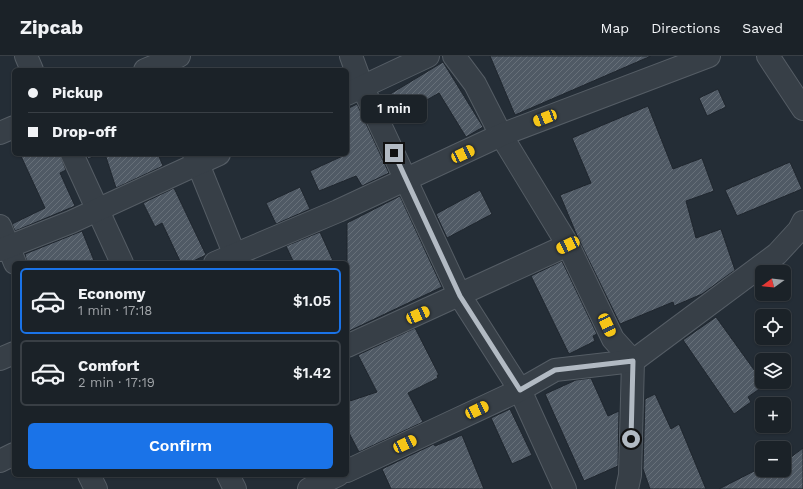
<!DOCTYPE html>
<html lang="en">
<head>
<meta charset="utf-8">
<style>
  :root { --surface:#1b2228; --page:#282f34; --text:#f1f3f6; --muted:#a0a4a8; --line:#393f45; --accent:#1a73e8 }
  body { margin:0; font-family:"Work Sans",sans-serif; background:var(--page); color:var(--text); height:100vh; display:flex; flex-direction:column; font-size:15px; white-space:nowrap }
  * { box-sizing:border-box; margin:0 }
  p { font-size:13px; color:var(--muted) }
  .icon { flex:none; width:22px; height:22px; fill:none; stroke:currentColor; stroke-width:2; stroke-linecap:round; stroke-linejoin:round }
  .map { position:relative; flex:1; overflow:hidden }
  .details { position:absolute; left:12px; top:205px; width:337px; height:216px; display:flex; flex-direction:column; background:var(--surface); border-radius:6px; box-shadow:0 1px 3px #0004,0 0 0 1px var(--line) }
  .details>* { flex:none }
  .guide { position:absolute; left:12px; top:12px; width:337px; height:88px; border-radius:6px; box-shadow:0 1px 3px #0004,0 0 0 1px var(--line); display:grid; align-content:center; height:88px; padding:0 16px; background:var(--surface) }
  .needle { width:26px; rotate:255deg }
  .buttons { position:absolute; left:755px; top:209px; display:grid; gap:8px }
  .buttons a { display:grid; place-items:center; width:36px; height:36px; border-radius:6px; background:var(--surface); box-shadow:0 1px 3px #0004,0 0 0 1px var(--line); font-size:20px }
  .end { position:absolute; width:18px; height:18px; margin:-9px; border:5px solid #b2bac3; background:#111; box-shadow:0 0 0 2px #111 }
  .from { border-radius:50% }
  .bubble { position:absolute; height:28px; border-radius:6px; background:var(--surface); box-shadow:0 1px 3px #0004,0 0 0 1px var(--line); font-size:13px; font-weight:600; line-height:28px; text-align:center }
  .car { position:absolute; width:12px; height:24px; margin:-12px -6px; border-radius:5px; box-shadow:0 0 3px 1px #0007; background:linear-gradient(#f5c518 24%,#345 0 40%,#f5c518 0 76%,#345 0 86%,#f5c518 0) }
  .guide b { display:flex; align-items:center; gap:14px; height:38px; font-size:15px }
  .guide b+b { border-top:1px solid var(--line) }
  .guide i { width:10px; height:10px; background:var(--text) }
  ul { padding:7px 0 0; list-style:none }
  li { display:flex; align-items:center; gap:12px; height:66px; margin:0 8px 6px; padding:0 8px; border:2px solid var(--line); border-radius:6px }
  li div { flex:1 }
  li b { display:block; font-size:15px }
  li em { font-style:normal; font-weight:600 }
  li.active { border-color:var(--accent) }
  li>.icon { width:36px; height:36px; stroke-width:1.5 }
  .button { display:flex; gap:8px; margin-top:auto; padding:8px 16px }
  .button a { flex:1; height:46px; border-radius:6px; background:var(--accent); color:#fff; font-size:16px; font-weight:600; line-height:46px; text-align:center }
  header { display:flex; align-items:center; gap:24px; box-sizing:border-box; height:56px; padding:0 20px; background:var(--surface); border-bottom:1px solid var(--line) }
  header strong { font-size:19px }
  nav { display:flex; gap:22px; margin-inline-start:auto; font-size:14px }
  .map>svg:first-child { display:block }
  .building { fill:url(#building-hatch); stroke:#1f262e }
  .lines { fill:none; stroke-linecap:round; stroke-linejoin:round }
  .minor-casing { stroke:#555d65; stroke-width:24 }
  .minor { stroke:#373f47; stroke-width:22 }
  .route { stroke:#b2bac3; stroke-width:5 }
</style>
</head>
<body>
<header>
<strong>Zipcab</strong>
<nav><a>Map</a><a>Directions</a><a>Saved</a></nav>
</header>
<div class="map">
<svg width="803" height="433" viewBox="0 0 803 433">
  <defs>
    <pattern id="building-hatch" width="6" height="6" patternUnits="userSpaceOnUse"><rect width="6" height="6" fill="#505a65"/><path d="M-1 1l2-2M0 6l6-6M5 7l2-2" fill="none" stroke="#677079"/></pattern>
  </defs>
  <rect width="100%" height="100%" fill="#242d36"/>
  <g class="building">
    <path d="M 490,0 L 651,0 L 515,59 Z"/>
    <path d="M 443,6 L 483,71 L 466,81 L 439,37 L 392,64 L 382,43 Z"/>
    <path d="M 718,33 L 726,51 L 707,60 L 699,42 Z"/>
    <path d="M 357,48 L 389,117 L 362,130 L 356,120 L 319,135 L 310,115 L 347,98 L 347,53 Z"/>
    <path d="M 648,50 L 673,113 L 702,102 L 714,135 L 686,145 L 696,182 L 721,173 L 735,214 L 702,238 L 674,250 L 673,246 L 620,268 L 578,182 L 560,139 L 591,127 L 572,82 Z"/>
    <path d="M 20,98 L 60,98 L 66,114 L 60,117 L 75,150 L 15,175 L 12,168 L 45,152 Z"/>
    <path d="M 86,98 L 99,98 L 88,103 Z"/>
    <path d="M 105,98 L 158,98 L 163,110 L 116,132 Z"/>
    <path d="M 790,106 L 802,133 L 737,160 L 725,134 Z"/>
    <path d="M 300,131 L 310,153 L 276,168 L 266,147 Z"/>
    <path d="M 174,132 L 206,199 L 189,207 L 181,207 L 162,167 L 155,171 L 143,147 Z"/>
    <path d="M 480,134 L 492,158 L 447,182 L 436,158 Z"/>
    <path d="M 400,140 L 442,231 L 347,276 L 347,167 Z"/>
    <path d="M 82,175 L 95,207 L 27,207 L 25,198 Z"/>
    <path d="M 320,176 L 334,207 L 294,207 L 286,190 Z"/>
    <path d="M 562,205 L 597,278 L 593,280 L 595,285 L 569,298 L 531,220 Z"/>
    <path d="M 716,261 L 765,329 L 748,341 L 751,346 L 734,358 L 683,284 Z"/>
    <path d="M 415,272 L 439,319 L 437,319 L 438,322 L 408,337 L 423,366 L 359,396 L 347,373 L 347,346 L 377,336 L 358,299 Z"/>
    <path d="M 591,322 L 608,360 L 619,355 L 618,410 L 584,425 L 545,338 L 576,324 Z"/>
    <path d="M 655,338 L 671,373 L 679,368 L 706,433 L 650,433 L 643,413 L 645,343 Z"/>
    <path d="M 510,353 L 532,399 L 512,408 L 491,362 Z"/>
    <path d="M 462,379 L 484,433 L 391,433 L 382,413 L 434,388 L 435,390 Z"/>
    <path d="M 803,392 L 803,433 L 719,433 L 762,411 L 762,414 L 784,414 L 784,400 L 787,398 L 790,402 Z"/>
  </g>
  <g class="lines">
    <g class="minor-casing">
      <g id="minor">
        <path d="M 26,0 L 32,14"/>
        <path d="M 351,0 L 362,30 L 460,240 L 520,334 L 565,433"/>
        <path d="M 454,0 L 475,28 L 501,79 L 568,189 L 613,283 L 633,305 L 630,419 L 627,433"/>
        <path d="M 768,0 L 803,53"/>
        <path d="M 145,14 L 179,0"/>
        <path d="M 347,38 L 428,0"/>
        <path d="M 0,77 L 14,71"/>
        <path d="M 72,98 L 122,207"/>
        <path d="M 194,98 L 238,207"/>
        <path d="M 0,170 L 15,207"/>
        <path d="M 0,194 L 71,166 L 219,98"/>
        <path d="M 215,207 L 338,155 L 501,79 L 709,0"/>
        <path d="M 347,290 L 568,189"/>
        <path d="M 0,303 L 14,297"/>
        <path d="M 0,405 L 14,398"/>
        <path d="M 347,415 L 520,334 L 555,314 L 633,305 L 777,198 L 799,174 L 803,166"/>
        <path d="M 89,419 L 96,433"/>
        <path d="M 228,419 L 235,433"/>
        <path d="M 309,433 L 338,419"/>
      </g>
    </g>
    <use href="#minor" class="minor"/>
  </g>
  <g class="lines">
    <path class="route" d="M 394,97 L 460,240 L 520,334 L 555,314 L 633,305 L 631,383"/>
  </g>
</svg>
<div class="buttons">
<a><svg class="needle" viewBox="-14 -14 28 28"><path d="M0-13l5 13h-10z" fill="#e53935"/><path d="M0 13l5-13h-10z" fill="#a0a4a8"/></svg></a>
<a><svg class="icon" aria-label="locate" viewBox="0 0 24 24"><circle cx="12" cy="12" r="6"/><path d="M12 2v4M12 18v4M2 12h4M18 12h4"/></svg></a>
<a><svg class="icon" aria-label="layers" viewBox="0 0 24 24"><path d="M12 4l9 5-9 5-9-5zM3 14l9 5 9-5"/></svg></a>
<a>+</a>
<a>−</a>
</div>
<i class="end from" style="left:631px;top:383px"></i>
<i class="end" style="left:394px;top:97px"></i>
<div class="bubble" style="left:361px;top:39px;width:66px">1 min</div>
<i class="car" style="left:545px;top:62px;rotate:249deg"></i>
<i class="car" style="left:463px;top:98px;rotate:65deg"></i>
<i class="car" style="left:568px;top:189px;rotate:245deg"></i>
<i class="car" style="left:418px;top:259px;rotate:66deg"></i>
<i class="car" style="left:607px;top:269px;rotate:155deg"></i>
<i class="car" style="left:477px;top:354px;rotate:65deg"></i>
<i class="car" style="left:405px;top:388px;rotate:65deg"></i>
<div class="guide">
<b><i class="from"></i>Pickup</b>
<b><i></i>Drop-off</b>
</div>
<section class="details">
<ul>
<li class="active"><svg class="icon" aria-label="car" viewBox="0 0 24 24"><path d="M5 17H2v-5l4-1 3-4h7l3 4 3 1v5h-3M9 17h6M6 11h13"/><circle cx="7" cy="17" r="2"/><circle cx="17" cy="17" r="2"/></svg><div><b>Economy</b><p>1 min · 17:18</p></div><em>$1.05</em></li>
<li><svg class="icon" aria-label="car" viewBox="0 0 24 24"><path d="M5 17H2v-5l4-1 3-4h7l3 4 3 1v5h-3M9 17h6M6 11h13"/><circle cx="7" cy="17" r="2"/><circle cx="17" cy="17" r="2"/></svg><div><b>Comfort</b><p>2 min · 17:19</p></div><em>$1.42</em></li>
</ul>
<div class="button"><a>Confirm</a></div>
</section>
</div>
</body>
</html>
